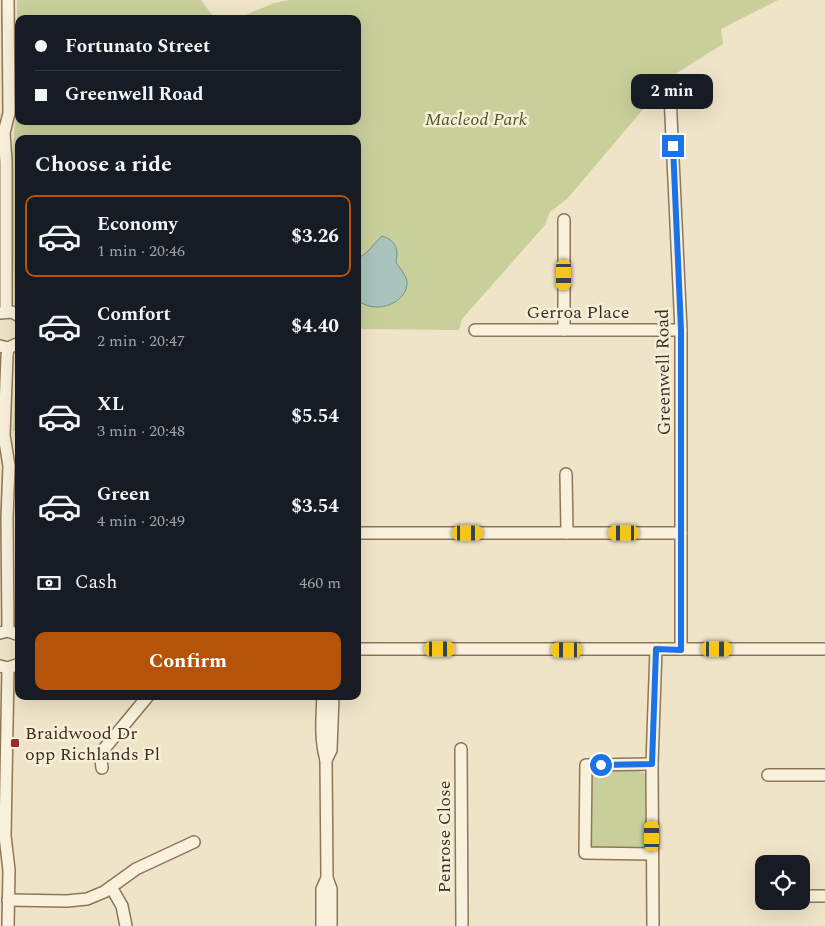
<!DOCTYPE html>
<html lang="en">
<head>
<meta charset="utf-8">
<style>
  :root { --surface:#171b24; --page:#20242c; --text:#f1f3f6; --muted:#9ea1a6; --line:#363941; --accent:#b45309 }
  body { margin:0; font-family:Spectral,serif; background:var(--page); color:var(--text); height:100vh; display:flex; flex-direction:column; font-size:19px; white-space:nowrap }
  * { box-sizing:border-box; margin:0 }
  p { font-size:16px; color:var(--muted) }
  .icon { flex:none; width:28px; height:28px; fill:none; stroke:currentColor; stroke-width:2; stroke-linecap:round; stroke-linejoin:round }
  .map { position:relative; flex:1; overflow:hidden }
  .drawer { position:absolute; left:15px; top:135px; width:346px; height:565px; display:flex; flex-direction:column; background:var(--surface); border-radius:10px; box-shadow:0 5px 20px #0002 }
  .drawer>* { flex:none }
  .guide { position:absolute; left:15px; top:15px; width:346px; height:110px; border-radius:10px; box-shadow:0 5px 20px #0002; display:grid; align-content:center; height:110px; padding:0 20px; background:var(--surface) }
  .buttons { position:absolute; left:755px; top:855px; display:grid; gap:10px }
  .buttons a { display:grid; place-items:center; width:55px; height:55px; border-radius:10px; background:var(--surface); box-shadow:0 5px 20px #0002; font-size:25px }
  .end { position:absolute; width:22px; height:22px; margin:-11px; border:6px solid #1a73e8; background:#fff; box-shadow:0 0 0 2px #fff }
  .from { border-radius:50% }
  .bubble { position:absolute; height:35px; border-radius:10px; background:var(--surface); box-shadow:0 5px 20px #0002; font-size:16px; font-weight:700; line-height:35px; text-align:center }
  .car { position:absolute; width:15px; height:30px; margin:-15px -8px; border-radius:6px; box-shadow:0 0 4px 1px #0007; background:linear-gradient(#f5c518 24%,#345 0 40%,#f5c518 0 76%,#345 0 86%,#f5c518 0) }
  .guide b { display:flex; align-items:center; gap:18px; height:48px; font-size:19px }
  .guide b+b { border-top:1px solid var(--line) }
  .guide i { width:12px; height:12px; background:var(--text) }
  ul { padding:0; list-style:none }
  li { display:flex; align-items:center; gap:15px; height:82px; margin:0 10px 8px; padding:0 10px; border:2px solid transparent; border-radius:10px }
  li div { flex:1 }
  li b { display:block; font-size:19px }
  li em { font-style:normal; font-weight:700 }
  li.active { border-color:var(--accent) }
  li>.icon { width:45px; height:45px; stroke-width:1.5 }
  h2 { padding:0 20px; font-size:22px; line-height:60px }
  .pay { display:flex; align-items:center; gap:12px; height:55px; padding:0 20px; font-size:19px }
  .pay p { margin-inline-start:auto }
  .cta { display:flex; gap:10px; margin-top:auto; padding:10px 20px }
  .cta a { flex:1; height:58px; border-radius:10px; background:var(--accent); color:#fff; font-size:20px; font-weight:700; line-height:58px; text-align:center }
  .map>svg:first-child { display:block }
  .green { fill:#c9cf9b }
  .water { fill:#a9c4bc; stroke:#6f938a }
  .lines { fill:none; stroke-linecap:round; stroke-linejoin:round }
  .minor-casing { stroke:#8d765c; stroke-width:14 }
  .minor { stroke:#faf1dc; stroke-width:11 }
  .route { stroke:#1a73e8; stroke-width:6 }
  .poi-dot { fill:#9e2a2b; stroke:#f7eed8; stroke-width:2 }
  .labels { text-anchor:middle; stroke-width:5; stroke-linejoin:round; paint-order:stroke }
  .park-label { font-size:18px; font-style:italic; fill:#4d5a26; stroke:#f7eed8 }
  .street-label { font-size:18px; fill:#3d2e20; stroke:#f7eed8 }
  .poi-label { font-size:18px; fill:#3d2e20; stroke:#f7eed8; text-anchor:start }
</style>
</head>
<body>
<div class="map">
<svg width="825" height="926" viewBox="0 0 825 926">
  <rect width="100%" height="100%" fill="#f0e4c8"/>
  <g class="green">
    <path d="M 17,0 L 201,0 L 215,19 L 19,19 L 19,121 L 358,121 L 358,19 L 236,19 L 274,3 L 289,0 L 778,0 L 721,29 L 723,44 L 656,86 L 651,100 L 567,199 L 550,212 L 545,225 L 462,319 L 459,330 L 358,329 L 358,139 L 19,139 L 19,309 L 14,304 L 11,165 L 17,105 Z"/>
    <path d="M 19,353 L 19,431 L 13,431 L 17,355 Z"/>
    <path d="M 598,770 L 639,771 L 647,774 L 649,846 L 644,850 L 593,848 L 590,843 L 590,778 L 592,774 Z"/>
  </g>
  <path class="water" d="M 382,236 C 395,240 399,249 396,262 C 399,268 407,275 407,283 C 407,298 389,308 376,307 C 369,307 363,304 358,301 L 358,258 L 365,254 Z"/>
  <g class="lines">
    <g class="minor-casing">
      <g id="minor">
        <path d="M 670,95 L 681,330 L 681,649"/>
        <path d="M 564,220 L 564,330"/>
        <path d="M 6,312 L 6,162 L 4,133 L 9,113 L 8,0"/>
        <path d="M 0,313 L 12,312 L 19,316"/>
        <path d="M 475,330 L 681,330"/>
        <path d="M 0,346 L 8,348 L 19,343"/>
        <path d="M 566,474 L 567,533"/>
        <path d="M 358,533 L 681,533"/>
        <path d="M 8,631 L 7,517 L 9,466 L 4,435 L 7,356 L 8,348"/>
        <path d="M 0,633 L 8,631 L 19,635"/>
        <path d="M 358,649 L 825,649"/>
        <path d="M 0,666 L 8,668 L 19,664"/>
        <path d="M 8,668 L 5,836 L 9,870 L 8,926"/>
        <path d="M 323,696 C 322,718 320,739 326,760 L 327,878 L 331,889 L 331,926"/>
        <path d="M 461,749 L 462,926"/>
        <path d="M 326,760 L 331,750 L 333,696"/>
        <path d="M 652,764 L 586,765 L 585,853 L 652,854"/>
        <path d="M 102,768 L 101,759 L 104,749 L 148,696"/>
        <path d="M 768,775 L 825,775"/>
        <path d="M 111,887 L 122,906 L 126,926"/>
        <path d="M 801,896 L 825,896"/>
        <path d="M 8,900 L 67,901 L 87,899 L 104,892 L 136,869 L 194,842"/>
        <path d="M 322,926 L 322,889 L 327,878"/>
        <path d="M 653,926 L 652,764 L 656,649"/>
      </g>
    </g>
    <use href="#minor" class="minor"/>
  </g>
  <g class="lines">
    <path class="route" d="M 601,765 L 652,764 L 656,649 L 681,650 L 681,330 L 673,146"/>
  </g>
  <rect class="poi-dot" x="10" y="738" width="10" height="10" rx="2.5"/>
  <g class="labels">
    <g class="park-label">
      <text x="476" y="125">Macleod Park</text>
    </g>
    <g class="street-label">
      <text x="578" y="318">Gerroa Place</text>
      <text transform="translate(663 372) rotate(-91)" y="6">Greenwell Road</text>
      <text transform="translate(444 837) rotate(-90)" y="6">Penrose Close</text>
    </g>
    <g class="poi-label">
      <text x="25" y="739">Braidwood Dr<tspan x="25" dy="21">opp Richlands Pl</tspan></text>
    </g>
  </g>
</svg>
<div class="buttons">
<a><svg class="icon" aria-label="locate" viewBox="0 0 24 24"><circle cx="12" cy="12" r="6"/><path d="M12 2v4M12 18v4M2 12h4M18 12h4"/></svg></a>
</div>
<i class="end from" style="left:601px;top:765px"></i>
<i class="end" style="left:673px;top:146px"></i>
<div class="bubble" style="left:631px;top:74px;width:82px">2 min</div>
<i class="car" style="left:564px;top:275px;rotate:180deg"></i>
<i class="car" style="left:468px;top:533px;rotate:90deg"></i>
<i class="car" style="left:624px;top:533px;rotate:270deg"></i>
<i class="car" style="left:440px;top:649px;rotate:90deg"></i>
<i class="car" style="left:717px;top:649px;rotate:90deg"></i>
<i class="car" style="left:567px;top:650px;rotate:270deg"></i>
<i class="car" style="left:652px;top:836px;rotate:0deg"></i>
<div class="guide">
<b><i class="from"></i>Fortunato Street</b>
<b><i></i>Greenwell Road</b>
</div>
<section class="drawer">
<h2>Choose a ride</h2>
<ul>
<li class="active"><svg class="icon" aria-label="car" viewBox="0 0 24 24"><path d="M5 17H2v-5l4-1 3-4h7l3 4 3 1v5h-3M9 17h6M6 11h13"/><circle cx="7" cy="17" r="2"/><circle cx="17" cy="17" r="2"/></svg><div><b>Economy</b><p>1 min · 20:46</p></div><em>$3.26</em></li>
<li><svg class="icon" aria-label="car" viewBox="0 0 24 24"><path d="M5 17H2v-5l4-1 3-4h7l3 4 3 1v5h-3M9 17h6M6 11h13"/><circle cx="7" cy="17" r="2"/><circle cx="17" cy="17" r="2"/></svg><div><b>Comfort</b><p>2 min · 20:47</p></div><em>$4.40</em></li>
<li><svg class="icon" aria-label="car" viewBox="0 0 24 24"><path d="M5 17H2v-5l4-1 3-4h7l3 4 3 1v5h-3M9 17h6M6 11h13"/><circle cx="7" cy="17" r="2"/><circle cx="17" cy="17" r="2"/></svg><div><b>XL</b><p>3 min · 20:48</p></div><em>$5.54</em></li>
<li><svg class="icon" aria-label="car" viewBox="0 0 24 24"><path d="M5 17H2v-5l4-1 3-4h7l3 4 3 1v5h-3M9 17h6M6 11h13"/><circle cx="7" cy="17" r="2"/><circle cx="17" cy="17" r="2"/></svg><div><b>Green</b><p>4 min · 20:49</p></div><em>$3.54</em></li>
</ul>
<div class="pay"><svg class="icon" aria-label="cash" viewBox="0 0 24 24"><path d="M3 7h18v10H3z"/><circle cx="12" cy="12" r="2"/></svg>Cash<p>460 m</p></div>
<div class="cta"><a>Confirm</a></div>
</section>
</div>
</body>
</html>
